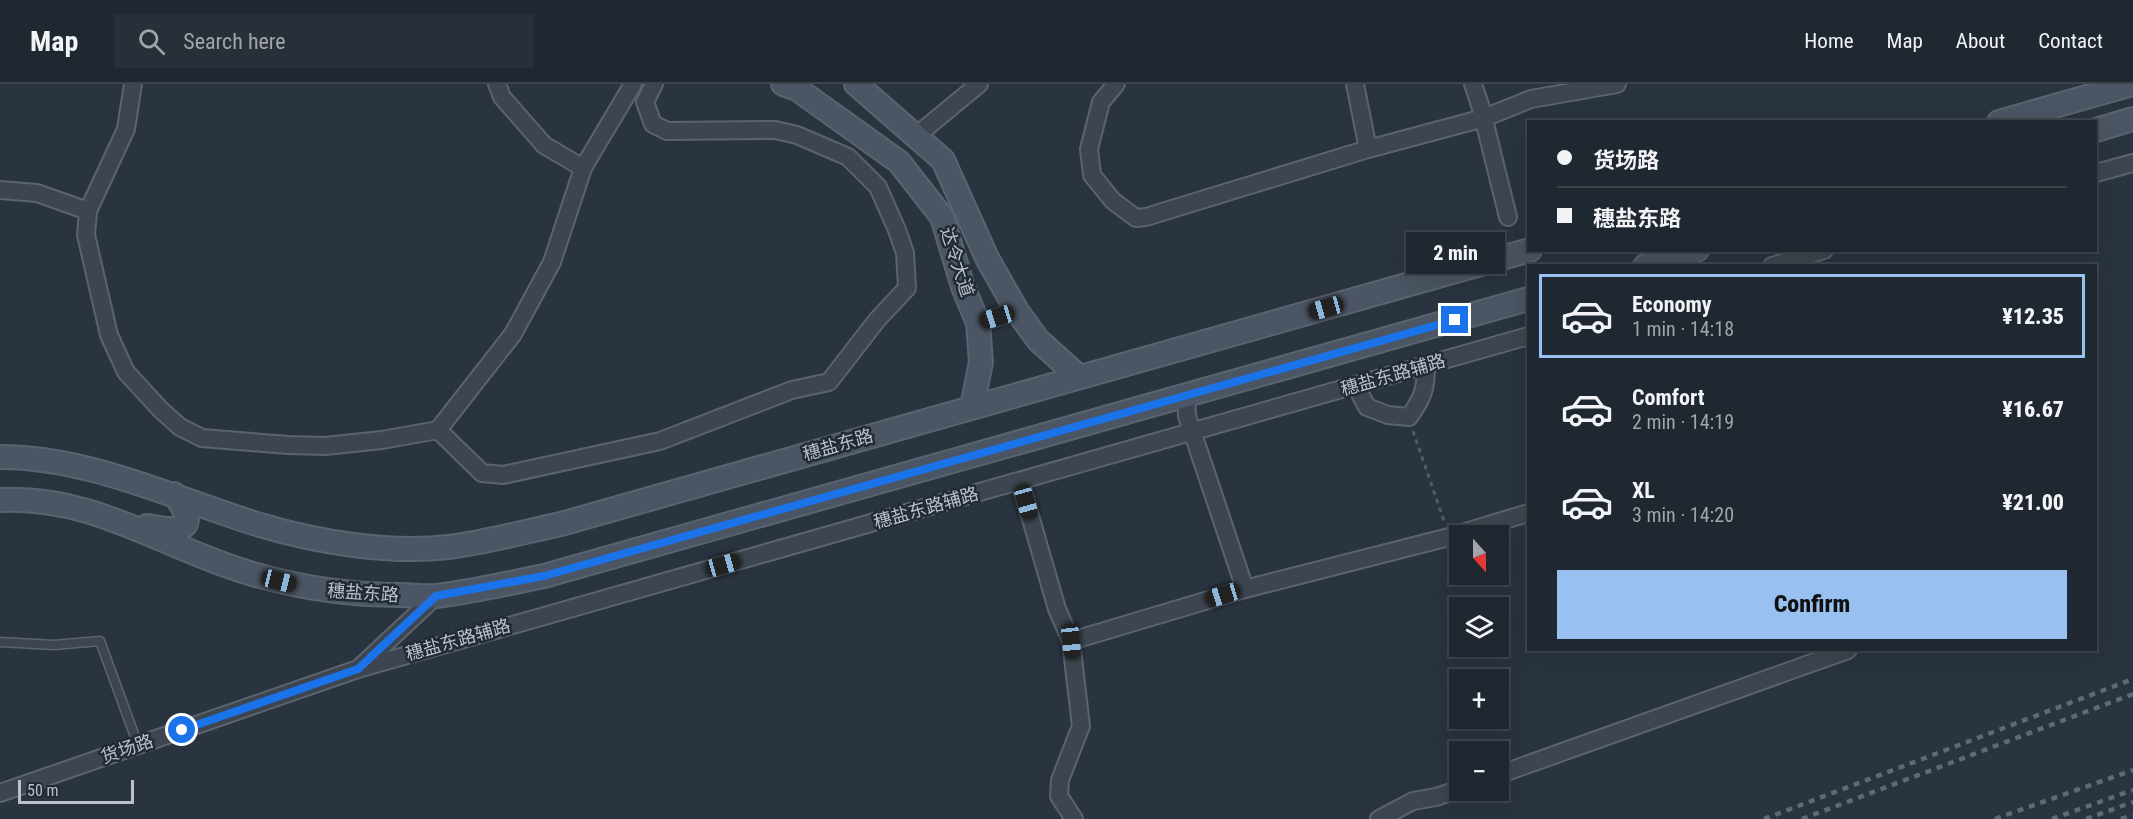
<!DOCTYPE html>
<html lang="en">
<head>
<meta charset="utf-8">
<style>
  :root { --surface:#1f2730; --page:#272f38; --text:#f1f3f6; --muted:#a1a5ab; --line:#3c444c; --accent:#98c0f1 }
  body { margin:0; font-family:"Roboto Condensed","Noto Sans SC",sans-serif; background:var(--page); color:var(--text); height:100vh; display:flex; flex-direction:column; font-size:22px; white-space:nowrap }
  * { box-sizing:border-box; margin:0 }
  p { font-size:20px; color:var(--muted) }
  .icon { flex:none; width:33px; height:33px; fill:none; stroke:currentColor; stroke-width:2; stroke-linecap:round; stroke-linejoin:round }
  .map { position:relative; flex:1; overflow:hidden }
  .details { position:absolute; left:1527px; top:180px; width:570px; height:387px; display:flex; flex-direction:column; background:var(--surface); border-radius:0px; box-shadow:0 6px 24px #0002,0 0 0 2px var(--line) }
  .details>* { flex:none }
  .hud { position:absolute; left:1527px; top:36px; width:570px; height:132px; border-radius:0px; box-shadow:0 6px 24px #0002,0 0 0 2px var(--line); display:grid; align-content:center; height:132px; padding:0 30px; background:var(--surface) }
  .needle { width:39px; rotate:159deg }
  .controls { position:absolute; left:1449px; top:441px; display:grid; gap:12px }
  .controls a { display:grid; place-items:center; width:60px; height:60px; border-radius:0px; background:var(--surface); box-shadow:0 6px 24px #0002,0 0 0 2px var(--line); font-size:30px }
  .scale { position:absolute; left:18px; bottom:15px; width:116px; box-sizing:border-box; padding-left:6px; border:3px solid #b9c1cb; border-top:0; font-size:16px; line-height:21px; white-space:nowrap; color:#b9c1cb; -webkit-text-stroke:4px #212b36; paint-order:stroke }
  .end { position:absolute; width:27px; height:27px; margin:-14px; border:8px solid #1a73e8; background:#fff; box-shadow:0 0 0 3px #fff }
  .from { border-radius:50% }
  .bubble { position:absolute; height:42px; border-radius:0px; background:var(--surface); box-shadow:0 6px 24px #0002,0 0 0 2px var(--line); font-size:20px; font-weight:800; line-height:42px; text-align:center }
  .car { position:absolute; width:18px; height:36px; margin:-18px -9px; border-radius:8px; box-shadow:0 0 4px 2px #0007; background:linear-gradient(#222 24%,#8ab4d8 0 40%,#222 0 76%,#8ab4d8 0 86%,#222 0) }
  .hud b { display:flex; align-items:center; gap:21px; height:57px; font-size:22px }
  .hud b+b { border-top:2px solid var(--line) }
  .hud i { width:15px; height:15px; background:var(--text) }
  ul { padding:10px 0 0; list-style:none }
  li { display:flex; align-items:center; gap:18px; height:84px; margin:0 12px 9px; padding:0 18px; border:3px solid transparent; border-radius:0px }
  li div { flex:1 }
  li b { display:block; font-size:22px }
  li em { font-style:normal; font-weight:800 }
  li.on { border-color:var(--accent) }
  li>.icon { width:54px; height:54px; stroke-width:1.5 }
  .cta { display:flex; gap:12px; margin-top:auto; padding:12px 30px }
  .cta a { flex:1; height:69px; border-radius:0px; background:var(--accent); color:#111; font-size:24px; font-weight:800; line-height:69px; text-align:center }
  header { display:flex; align-items:center; gap:36px; box-sizing:border-box; height:84px; padding:0 30px; background:var(--surface); border-bottom:2px solid var(--line) }
  header strong { font-size:28px }
  nav { display:flex; gap:33px; margin-inline-start:auto; font-size:21px }
  .search { width:420px; height:54px; background:var(--page); display:flex; align-items:center; gap:15px; box-sizing:border-box; padding:0 21px; border-radius:0px; color:var(--muted); font-size:22px }
  .map>svg:first-child { display:block }
  .lines { fill:none; stroke-linecap:round; stroke-linejoin:round }
  .lane-casing { stroke:#5a646e; stroke-width:11 }
  .street-casing { stroke:#5a646e; stroke-width:20 }
  .secondary-casing { stroke:#5a646e; stroke-width:26 }
  .path { stroke:#4b5f60; stroke-width:3; stroke-dasharray:4.5 4.5; stroke-linecap:butt }
  .lane { stroke:#3d4650; stroke-width:8 }
  .street { stroke:#3d4650; stroke-width:16 }
  .secondary { stroke:#4b5563; stroke-width:22 }
  .rail { stroke:#5f6a77; stroke-width:4.5; stroke-dasharray:6 6; stroke-linecap:butt }
  .route { stroke:#1a73e8; stroke-width:8 }
  .labels { text-anchor:middle; stroke-width:5; stroke-linejoin:round; paint-order:stroke }
  .street-label { font-size:18px; fill:#b9c1cb; stroke:#212b36 }
</style>
</head>
<body>
<header>
<strong>Map</strong>
<div class="search"><svg class="icon" aria-label="search" viewBox="0 0 24 24"><circle cx="10" cy="10" r="6"/><path d="M15 15l6 6"/></svg>Search here</div>
<nav><a>Home</a><a>Map</a><a>About</a><a>Contact</a></nav>
</header>
<div class="map">
<svg width="2133" height="735" viewBox="0 0 2133 735">
  <rect width="100%" height="100%" fill="#293440"/>
  <g class="lines">
    <g class="lane-casing">
      <path id="lane" d="M 0,558 L 54,561 L 100,557 L 138,661"/>
    </g>
    <g class="street-casing">
      <g id="street">
        <path d="M 133,0 L 126,45 L 88,127 L 86,151 L 109,251 L 126,288 L 161,326 L 180,343 L 202,354 L 288,361 L 325,362 L 382,356 L 438,346 L 513,250 L 552,178 L 583,84 L 633,0"/>
        <path d="M 497,0 L 502,13 L 544,61 L 583,84"/>
        <path d="M 1116,0 L 1101,18 L 1089,65 L 1092,91 L 1113,117 L 1136,134 L 1146,133 L 1368,65 L 1484,34 L 1531,15 L 1617,0"/>
        <path d="M 1355,0 L 1368,65"/>
        <path d="M 1473,0 L 1481,24 L 1508,133"/>
        <path d="M 916,52 L 979,0"/>
        <path d="M 2096,89 L 2133,79"/>
        <path d="M 0,106 L 37,109 L 88,127"/>
        <path d="M 1772,182 L 1824,166"/>
        <path d="M 978,239 L 1017,227"/>
        <path d="M 1356,302 L 1367,323 L 1388,331 L 1409,333 C 1423,314 1426,305 1426,281"/>
        <path d="M 1186,311 L 1187,332 L 1245,505"/>
        <path d="M 438,346 L 482,389 L 503,391 L 660,357 L 792,306 L 829,298 L 877,236 L 907,204 L 905,169 L 897,146 L 878,103 L 848,73 L 797,51 L 775,46 L 667,47 L 653,40 L 645,18 L 654,0"/>
        <path d="M 1020,397 L 1057,525 L 1071,557 L 1081,642 L 1060,696 L 1059,712 L 1074,735"/>
        <path d="M 1071,557 L 1245,505 L 1449,453 L 1528,429"/>
        <path d="M 358,585 L 1528,252"/>
        <path d="M 1498,691 L 1848,566"/>
        <path d="M 0,709 L 358,585 L 436,512"/>
        <path d="M 1379,735 L 1413,717 L 1436,713 L 1460,705"/>
      </g>
    </g>
    <g class="secondary-casing">
      <g id="secondary">
        <path d="M 783,0 L 797,5 L 899,78 L 942,133 L 963,203 L 978,239 L 981,278 L 972,323"/>
        <path d="M 856,0 L 943,76 L 987,174 L 1017,227 L 1038,256 L 1079,293"/>
        <path d="M 1999,38 L 2132,0"/>
        <path d="M 2096,46 L 2133,35"/>
        <path d="M 1645,182 L 1697,166"/>
        <path d="M 0,373 C 90,373 175,415 260,441 C 317,458 389,470 449,463 C 487,458 524,448 561,440 L 1530,166"/>
        <path d="M 0,416 C 91,411 160,461 243,487 C 294,503 346,511 400,511 C 412,511 424,513 436,512 C 472,508 509,499 544,492 L 1528,215"/>
        <path d="M 147,442 C 180,448 202,448 174,410"/>
      </g>
    </g>
    <path class="path" d="M 1413,347 L 1445,440"/>
    <use href="#lane" class="lane"/>
    <use href="#street" class="street"/>
    <use href="#secondary" class="secondary"/>
    <g class="rail">
      <path d="M 1764,735 L 2133,595"/>
      <path d="M 1802,735 L 2133,610"/>
      <path d="M 1995,735 L 2133,686"/>
      <path d="M 2052,735 L 2133,706"/>
      <path d="M 2086,735 L 2133,718"/>
      <path d="M 2121,735 L 2133,731"/>
    </g>
  </g>
  <g class="lines">
    <path class="route" d="M 182,646 L 358,585 L 436,512 L 544,492 L 1455,236"/>
  </g>
  <g class="labels">
    <g class="street-label">
      <text transform="translate(957 178) rotate(72)" y="6">达令大道</text>
      <text transform="translate(1393 291) rotate(-16)" y="6">穗盐东路辅路</text>
      <text transform="translate(838 361) rotate(-16)" y="6">穗盐东路</text>
      <text transform="translate(926 424) rotate(-16)" y="6">穗盐东路辅路</text>
      <text transform="translate(363 509) rotate(4)" y="6">穗盐东路</text>
      <text transform="translate(458 556) rotate(-16)" y="6">穗盐东路辅路</text>
      <text transform="translate(127 665) rotate(-19)" y="6">货场路</text>
    </g>
  </g>
</svg>
<div class="controls">
<a><svg class="needle" viewBox="-14 -14 28 28"><path d="M0-13l5 13h-10z" fill="#e53935"/><path d="M0 13l5-13h-10z" fill="#a1a5ab"/></svg></a>
<a><svg class="icon" aria-label="layers" viewBox="0 0 24 24"><path d="M12 4l9 5-9 5-9-5zM3 14l9 5 9-5"/></svg></a>
<a>+</a>
<a>−</a>
</div>
<div class="scale">50 m</div>
<i class="end from" style="left:182px;top:646px"></i>
<i class="end" style="left:1455px;top:236px"></i>
<div class="bubble" style="left:1406px;top:148px;width:99px">2 min</div>
<i class="car" style="left:1326px;top:224px;rotate:254deg"></i>
<i class="car" style="left:997px;top:233px;rotate:253deg"></i>
<i class="car" style="left:1026px;top:418px;rotate:164deg"></i>
<i class="car" style="left:723px;top:481px;rotate:74deg"></i>
<i class="car" style="left:279px;top:497px;rotate:104deg"></i>
<i class="car" style="left:1223px;top:511px;rotate:253deg"></i>
<i class="car" style="left:1071px;top:557px;rotate:174deg"></i>
<div class="hud">
<b><i class="from"></i>货场路</b>
<b><i></i>穗盐东路</b>
</div>
<section class="details">
<ul>
<li class="on"><svg class="icon" aria-label="car" viewBox="0 0 24 24"><path d="M5 17H2v-5l4-1 3-4h7l3 4 3 1v5h-3M9 17h6M6 11h13"/><circle cx="7" cy="17" r="2"/><circle cx="17" cy="17" r="2"/></svg><div><b>Economy</b><p>1 min · 14:18</p></div><em>¥12.35</em></li>
<li><svg class="icon" aria-label="car" viewBox="0 0 24 24"><path d="M5 17H2v-5l4-1 3-4h7l3 4 3 1v5h-3M9 17h6M6 11h13"/><circle cx="7" cy="17" r="2"/><circle cx="17" cy="17" r="2"/></svg><div><b>Comfort</b><p>2 min · 14:19</p></div><em>¥16.67</em></li>
<li><svg class="icon" aria-label="car" viewBox="0 0 24 24"><path d="M5 17H2v-5l4-1 3-4h7l3 4 3 1v5h-3M9 17h6M6 11h13"/><circle cx="7" cy="17" r="2"/><circle cx="17" cy="17" r="2"/></svg><div><b>XL</b><p>3 min · 14:20</p></div><em>¥21.00</em></li>
</ul>
<div class="cta"><a>Confirm</a></div>
</section>
</div>
</body>
</html>
